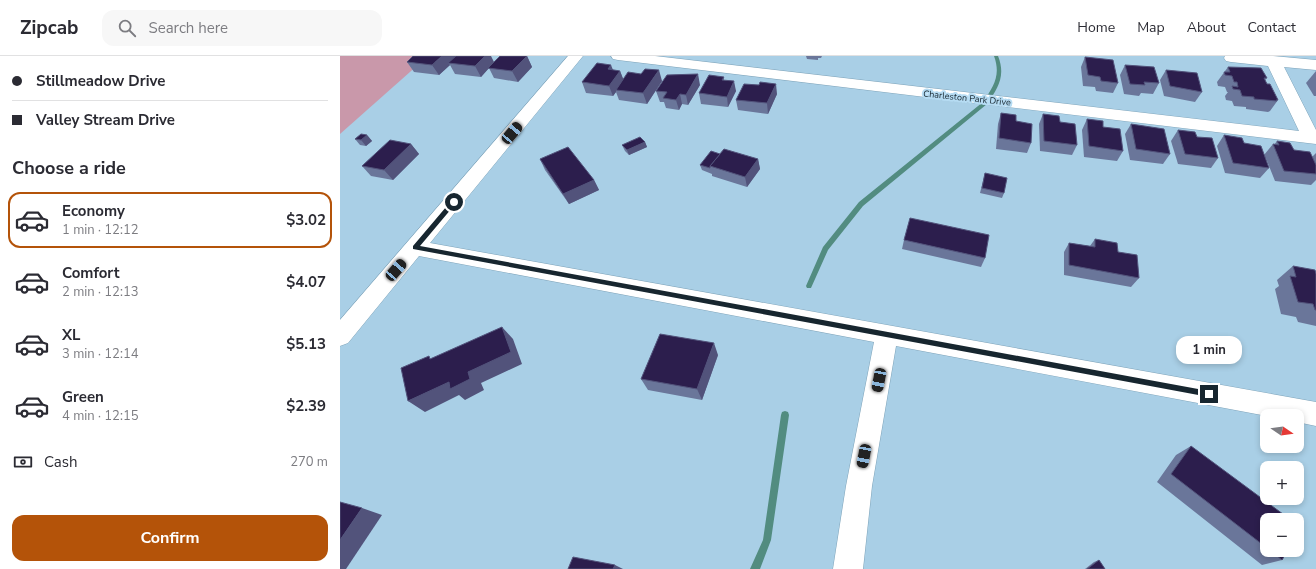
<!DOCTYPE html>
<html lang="en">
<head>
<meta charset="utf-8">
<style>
  :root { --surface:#fff; --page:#f7f7f7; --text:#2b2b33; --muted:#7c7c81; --line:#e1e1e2; --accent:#b45309 }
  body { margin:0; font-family:"Nunito Sans",sans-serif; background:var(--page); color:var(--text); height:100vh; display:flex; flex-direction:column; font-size:15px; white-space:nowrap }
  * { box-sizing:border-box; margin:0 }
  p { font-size:13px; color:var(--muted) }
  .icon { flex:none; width:22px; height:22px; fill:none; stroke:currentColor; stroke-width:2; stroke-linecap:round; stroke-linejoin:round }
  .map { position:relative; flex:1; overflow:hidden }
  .sheet { display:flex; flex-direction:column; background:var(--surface); width:340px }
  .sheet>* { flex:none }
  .hud { display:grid; align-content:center; height:88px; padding:0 12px; background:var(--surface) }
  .needle { width:26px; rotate:103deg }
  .controls { position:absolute; left:920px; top:353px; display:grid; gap:8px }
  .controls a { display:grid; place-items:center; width:44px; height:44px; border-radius:8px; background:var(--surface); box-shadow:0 2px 6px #0003; font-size:20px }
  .end { position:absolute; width:18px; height:18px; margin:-9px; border:5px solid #17262f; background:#fff; box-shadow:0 0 0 2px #fff }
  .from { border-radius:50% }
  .bubble { position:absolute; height:28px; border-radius:12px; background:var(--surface); box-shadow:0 2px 6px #0003; font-size:13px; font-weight:700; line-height:28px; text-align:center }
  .car { position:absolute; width:12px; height:24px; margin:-12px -6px; border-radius:5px; box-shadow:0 0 3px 1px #0007; background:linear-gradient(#222 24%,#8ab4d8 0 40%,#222 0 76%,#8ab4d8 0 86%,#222 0) }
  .hud b { display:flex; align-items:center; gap:14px; height:38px; font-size:15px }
  .hud b+b { border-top:1px solid var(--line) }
  .hud i { width:10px; height:10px; background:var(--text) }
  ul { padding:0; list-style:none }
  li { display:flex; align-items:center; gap:12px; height:56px; margin:0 8px 6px; padding:0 4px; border:2px solid transparent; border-radius:12px }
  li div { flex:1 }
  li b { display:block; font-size:15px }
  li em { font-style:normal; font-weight:700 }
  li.selected { border-color:var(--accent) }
  li>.icon { width:36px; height:36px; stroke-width:1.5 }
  h2 { padding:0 12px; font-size:18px; line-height:48px }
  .pay { display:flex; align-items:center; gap:10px; height:44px; padding:0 12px; font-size:15px }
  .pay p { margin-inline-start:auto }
  .action { display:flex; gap:8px; margin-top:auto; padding:8px 12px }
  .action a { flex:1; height:46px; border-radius:12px; background:var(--accent); color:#fff; font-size:16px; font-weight:700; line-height:46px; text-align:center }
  header { display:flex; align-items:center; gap:24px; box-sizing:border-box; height:56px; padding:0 20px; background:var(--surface); border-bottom:1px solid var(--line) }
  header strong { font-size:19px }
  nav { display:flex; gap:22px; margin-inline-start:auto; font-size:14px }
  .search { width:280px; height:36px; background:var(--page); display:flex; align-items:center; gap:10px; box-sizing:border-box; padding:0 14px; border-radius:12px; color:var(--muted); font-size:15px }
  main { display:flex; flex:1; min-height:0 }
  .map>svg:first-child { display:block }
  .green { fill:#c998aa }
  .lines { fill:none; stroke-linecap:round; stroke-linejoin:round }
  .stream { fill:#528c80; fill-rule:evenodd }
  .minor-casing { stroke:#7ea3b9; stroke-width:1 }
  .minor { fill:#fff; fill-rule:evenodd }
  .wall { fill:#6a769a }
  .shaded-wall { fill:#52537b }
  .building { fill:#2c1e4d; stroke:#52537b }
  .route { fill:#17262f }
  .labels { text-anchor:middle; stroke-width:4; stroke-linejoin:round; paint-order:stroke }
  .far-street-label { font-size:9px; fill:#17262f; stroke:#b6dcf3 }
</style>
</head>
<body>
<header>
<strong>Zipcab</strong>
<div class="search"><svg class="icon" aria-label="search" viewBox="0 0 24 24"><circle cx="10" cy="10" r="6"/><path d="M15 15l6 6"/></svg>Search here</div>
<nav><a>Home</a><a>Map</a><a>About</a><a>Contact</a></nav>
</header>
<main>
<section class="sheet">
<div class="hud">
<b><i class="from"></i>Stillmeadow Drive</b>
<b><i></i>Valley Stream Drive</b>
</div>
<h2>Choose a ride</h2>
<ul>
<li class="selected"><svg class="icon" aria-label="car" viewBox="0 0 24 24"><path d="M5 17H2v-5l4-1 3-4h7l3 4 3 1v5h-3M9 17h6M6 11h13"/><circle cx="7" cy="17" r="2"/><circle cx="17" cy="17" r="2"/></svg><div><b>Economy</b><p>1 min · 12:12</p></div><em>$3.02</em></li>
<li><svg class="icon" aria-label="car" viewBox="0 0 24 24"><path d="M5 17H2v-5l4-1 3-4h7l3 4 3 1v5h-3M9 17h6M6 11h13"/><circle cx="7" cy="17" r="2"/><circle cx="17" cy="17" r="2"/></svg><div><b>Comfort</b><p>2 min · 12:13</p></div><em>$4.07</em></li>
<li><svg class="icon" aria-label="car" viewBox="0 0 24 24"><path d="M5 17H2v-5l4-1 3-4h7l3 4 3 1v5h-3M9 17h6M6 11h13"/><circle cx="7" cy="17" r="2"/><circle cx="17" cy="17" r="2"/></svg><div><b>XL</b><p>3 min · 12:14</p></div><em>$5.13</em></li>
<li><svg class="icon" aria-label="car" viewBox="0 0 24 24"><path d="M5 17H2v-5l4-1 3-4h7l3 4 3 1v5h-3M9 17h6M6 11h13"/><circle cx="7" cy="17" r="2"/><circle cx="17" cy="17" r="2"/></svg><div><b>Green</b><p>4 min · 12:15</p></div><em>$2.39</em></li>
</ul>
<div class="pay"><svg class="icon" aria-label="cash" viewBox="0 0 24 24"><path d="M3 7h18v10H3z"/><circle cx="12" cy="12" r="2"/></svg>Cash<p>270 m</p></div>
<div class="action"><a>Confirm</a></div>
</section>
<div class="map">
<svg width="976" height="513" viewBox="0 0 976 513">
  <rect width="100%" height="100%" fill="#a9cfe6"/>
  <path class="green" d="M 0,0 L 88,0 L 0,78 Z"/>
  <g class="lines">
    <g class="stream">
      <path d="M 654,0 L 658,0 C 666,20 658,32 647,48 L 523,150 L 488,194 L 471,232 L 467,232 L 466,230 L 483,191 L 519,146 L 643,46 C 654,30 661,19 654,0 Z"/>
      <path d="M 445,355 L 448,356 L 449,359 L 431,484 L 420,513 L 410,513 L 423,484 L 441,359 L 442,356 Z"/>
    </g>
    <g class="minor-casing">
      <g id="minor">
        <path d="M 228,0 L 243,0 L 90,187 L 976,346 L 976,370 L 957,366 L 957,360 L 927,360 L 556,290 L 532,430 L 523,513 L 493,513 L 506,430 L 534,286 L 79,200 L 8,287 L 0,290 L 0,264 Z"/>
        <path d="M 271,0 L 315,0 L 959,75 L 928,10 L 891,6 L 886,5 L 884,2 L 885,0 L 933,0 L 976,4 L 976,14 L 944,11 L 976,74 L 976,88 L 278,4 L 273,3 Z"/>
      </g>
    </g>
    <use href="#minor" class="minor"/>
  </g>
  <g class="wall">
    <path d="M 187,0 L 192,11 L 178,26 L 154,22 L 149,12 L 141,21 L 115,18 L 110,9 L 99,19 L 74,16 L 67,6 L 154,6 Z"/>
    <path d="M 466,0 L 482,0 L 481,2 L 478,2 L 478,4 L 467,3 Z"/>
    <path d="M 745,1 L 778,27 L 773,37 L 756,35 L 755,31 L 743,30 L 741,11 Z"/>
    <path d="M 785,9 L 819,27 L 813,38 L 801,37 L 799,40 L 784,38 L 780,19 Z"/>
    <path d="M 888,11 L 927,22 L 925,24 L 927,28 L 938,44 L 930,55 L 928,56 L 906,53 L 906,51 L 894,50 L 892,45 L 886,44 L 885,40 L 888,36 L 887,36 L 885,31 L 878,30 L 877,26 Z"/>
    <path d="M 273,14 L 280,15 L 283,23 L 322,25 L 307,48 L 279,44 L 276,36 L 273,40 L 246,37 L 242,26 Z"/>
    <path d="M 826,14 L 862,36 L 855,46 L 824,40 L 820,24 Z"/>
    <path d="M 976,15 L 976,40 L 974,40 L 966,27 Z"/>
    <path d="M 384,21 L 384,24 L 396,35 L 388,51 L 361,48 L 359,37 Z"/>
    <path d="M 360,29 L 348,49 L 342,48 L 339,54 L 326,52 L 324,46 L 320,46 L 316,35 Z"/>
    <path d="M 437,38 L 428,58 L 398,54 L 396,44 Z"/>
    <path d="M 661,57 L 676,65 L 691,87 L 687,97 L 656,93 L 658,68 Z"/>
    <path d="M 703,58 L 720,66 L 737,89 L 732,99 L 700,95 L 699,68 Z"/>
    <path d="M 747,63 L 763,71 L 783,95 L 777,105 L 744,101 L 742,74 Z"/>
    <path d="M 791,68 L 830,98 L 823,108 L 790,104 L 785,78 Z"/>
    <path d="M 838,74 L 878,102 L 871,112 L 838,108 L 831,85 Z"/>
    <path d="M 27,79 L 32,85 L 26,90 L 20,89 L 15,83 Z"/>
    <path d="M 884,79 L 904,87 L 924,99 L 933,88 L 934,89 L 937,85 L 954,94 L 972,101 L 976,97 L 976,124 L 971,129 L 935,125 L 925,100 L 929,112 L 920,122 L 885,117 L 877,90 Z"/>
    <path d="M 305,86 L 307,91 L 289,99 L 285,95 L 282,89 Z"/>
    <path d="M 71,88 L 79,98 L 53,124 L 31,120 L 22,110 Z"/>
    <path d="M 380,98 L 418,103 L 420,113 L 407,131 L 372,120 L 372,118 L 362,114 L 360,109 Z"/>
    <path d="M 200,103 L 254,124 L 259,134 L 229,148 L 205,114 Z"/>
    <path d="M 645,117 L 664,137 L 662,142 L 640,137 Z"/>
    <path d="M 755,183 L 778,196 L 799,222 L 791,231 L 724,219 L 724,196 L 729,187 L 750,190 Z"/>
    <path d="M 564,184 L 645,202 L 641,211 L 562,193 Z"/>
    <path d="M 953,210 L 976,218 L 976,270 L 958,266 L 956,261 L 941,258 L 935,233 L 939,230 L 937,224 Z"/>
    <path d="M 378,299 L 362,344 L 308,334 L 301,323 Z"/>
    <path d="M 851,390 L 927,464 L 927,494 L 948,494 L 942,504 L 922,509 L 817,426 L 836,399 Z"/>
    <path d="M 759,504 L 765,513 L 745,513 L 754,506 Z"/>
  </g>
  <g class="shaded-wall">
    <path d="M 102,0 L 119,0 L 108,7 L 110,9 L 99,19 L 92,9 Z"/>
    <path d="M 141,0 L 151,0 L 154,6 L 148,12 L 149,12 L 141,21 L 135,10 Z"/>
    <path d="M 187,0 L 192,11 L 178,26 L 172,15 Z"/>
    <path d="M 271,9 L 275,19 L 268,13 Z"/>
    <path d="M 319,14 L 322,25 L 307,48 L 303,37 Z"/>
    <path d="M 280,15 L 284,25 L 276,34 L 276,36 L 273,40 L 269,30 Z"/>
    <path d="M 358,18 L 360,29 L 348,49 L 346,39 Z"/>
    <path d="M 394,25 L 396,35 L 388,51 L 387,41 Z"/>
    <path d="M 436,28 L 437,38 L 428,58 L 427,47 Z"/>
    <path d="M 340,38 L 342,48 L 339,54 L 336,44 Z"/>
    <path d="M 27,79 L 32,85 L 26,90 L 21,84 Z"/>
    <path d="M 305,86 L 307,91 L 289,99 L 287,94 Z"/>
    <path d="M 71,88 L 79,98 L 53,124 L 44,114 Z"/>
    <path d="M 418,103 L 420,113 L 407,131 L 405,121 Z"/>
    <path d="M 254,124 L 259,134 L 229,148 L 223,138 Z"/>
    <path d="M 162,271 L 173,283 L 182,308 L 141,327 L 144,334 L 125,344 L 119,339 L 85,356 L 68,345 L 128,316 Z"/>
    <path d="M 374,287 L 378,299 L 362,344 L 357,333 Z"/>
    <path d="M 22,452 L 42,459 L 6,513 L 0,513 L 0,484 Z"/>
    <path d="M 275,509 L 283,513 L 273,513 Z"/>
  </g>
  <g class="building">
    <path d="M 73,0 L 102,0 L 92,9 L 67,6 Z"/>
    <path d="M 116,0 L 145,0 L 135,10 L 108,7 Z"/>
    <path d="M 160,0 L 187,0 L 172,15 L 148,12 Z"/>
    <path d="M 745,1 L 773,4 L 778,27 L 761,25 L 760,21 L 748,19 Z"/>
    <path d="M 257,7 L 271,9 L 268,13 L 280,15 L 269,30 L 242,26 Z"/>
    <path d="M 785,9 L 814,11 L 819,27 L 804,26 L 805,29 L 790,28 Z"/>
    <path d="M 888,11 L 921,12 L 927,22 L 924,22 L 927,28 L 930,28 L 938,44 L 936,44 L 937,45 L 914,43 L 914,41 L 902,40 L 900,34 L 893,33 L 892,30 L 898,31 L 897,26 L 894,26 L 892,20 L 885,19 L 884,16 L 890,16 Z"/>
    <path d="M 305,13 L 319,14 L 303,37 L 276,34 L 288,16 L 301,18 Z"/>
    <path d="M 826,14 L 857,17 L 862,36 L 830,30 Z"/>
    <path d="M 358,18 L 346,39 L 340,38 L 336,44 L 323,42 L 327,36 L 316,35 L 327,19 Z"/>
    <path d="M 369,19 L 384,21 L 382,24 L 394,25 L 387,41 L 359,37 Z"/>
    <path d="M 420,26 L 436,28 L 427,47 L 396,44 L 404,28 L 419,29 Z"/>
    <path d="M 661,57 L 676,59 L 676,65 L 692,68 L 691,87 L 659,82 Z"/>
    <path d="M 703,58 L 719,60 L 720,66 L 735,68 L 737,89 L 704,85 Z"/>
    <path d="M 747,63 L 763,65 L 763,71 L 780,73 L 783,95 L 749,90 Z"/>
    <path d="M 791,68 L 824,73 L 830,98 L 796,93 Z"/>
    <path d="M 838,74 L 855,76 L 857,81 L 872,82 L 878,102 L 845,98 Z"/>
    <path d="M 21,78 L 27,79 L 21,84 L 15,83 Z"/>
    <path d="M 884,79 L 902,82 L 904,87 L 921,90 L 929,112 L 893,107 Z"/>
    <path d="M 300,81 L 305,86 L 287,94 L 282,89 Z"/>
    <path d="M 50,84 L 71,88 L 44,114 L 22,110 Z"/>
    <path d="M 937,85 L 950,87 L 954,94 L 970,96 L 976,109 L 976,118 L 944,115 L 933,88 L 939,89 Z"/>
    <path d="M 228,91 L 254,124 L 223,138 L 200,103 Z"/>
    <path d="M 384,93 L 418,103 L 405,121 L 370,110 Z"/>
    <path d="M 371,95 L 380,98 L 370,110 L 370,112 L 360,109 Z"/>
    <path d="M 645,117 L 667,122 L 664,137 L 642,132 Z"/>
    <path d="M 570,162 L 649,179 L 645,202 L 564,184 Z"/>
    <path d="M 755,183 L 777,187 L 778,196 L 797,199 L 799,222 L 729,209 L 729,187 L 755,191 Z"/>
    <path d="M 953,210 L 975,214 L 976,218 L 976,254 L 975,254 L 973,248 L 958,246 L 950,220 L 956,221 Z"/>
    <path d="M 162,271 L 171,296 L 128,316 L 130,323 L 110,333 L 109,326 L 68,345 L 61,312 L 89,300 L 90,303 Z"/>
    <path d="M 320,278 L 374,287 L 357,333 L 301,323 Z"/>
    <path d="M 851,390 L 951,464 L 927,464 L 927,492 L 831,418 Z"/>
    <path d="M 0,446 L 22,452 L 0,484 Z"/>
    <path d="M 957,469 L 960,471 L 957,477 Z"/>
    <path d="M 930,494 L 948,494 L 942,504 Z"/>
    <path d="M 233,501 L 275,509 L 273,513 L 228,513 Z"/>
    <path d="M 759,504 L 765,513 L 747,513 Z"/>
  </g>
  <path class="route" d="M 112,144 L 117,146 L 80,190 L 869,335 L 872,338 L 869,341 L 73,193 L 73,190 Z"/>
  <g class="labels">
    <g class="far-street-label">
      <text transform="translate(627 42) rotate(6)" y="3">Charleston Park Drive</text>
    </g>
  </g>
</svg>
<div class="controls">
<a><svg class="needle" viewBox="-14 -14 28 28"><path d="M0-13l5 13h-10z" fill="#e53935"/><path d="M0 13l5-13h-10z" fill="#7c7c81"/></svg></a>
<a>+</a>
<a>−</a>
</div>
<i class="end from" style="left:114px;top:146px"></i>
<i class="end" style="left:869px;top:338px"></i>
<div class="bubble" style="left:836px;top:280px;width:66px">1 min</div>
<i class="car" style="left:172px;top:77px;rotate:40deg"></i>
<i class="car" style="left:56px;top:214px;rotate:41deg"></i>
<i class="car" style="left:539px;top:324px;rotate:191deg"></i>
<i class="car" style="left:524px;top:400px;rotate:191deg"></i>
</div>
</main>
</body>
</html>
